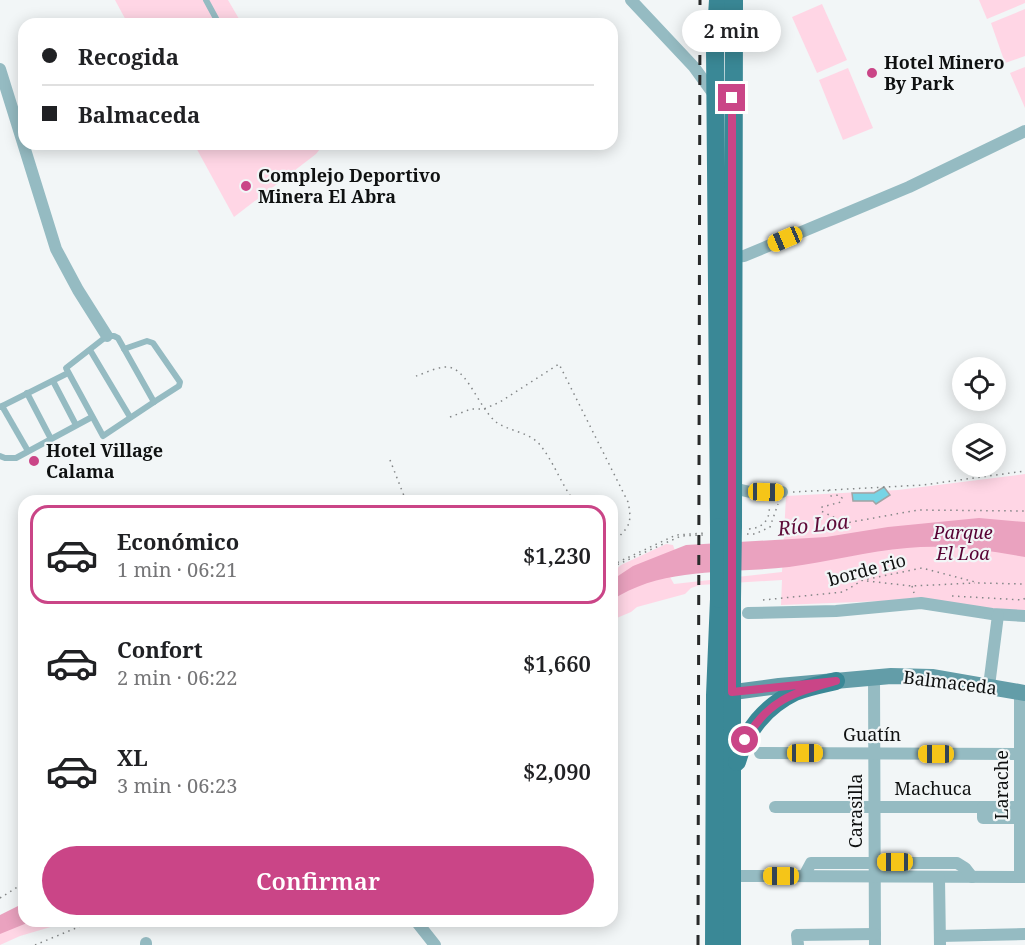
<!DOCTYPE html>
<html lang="es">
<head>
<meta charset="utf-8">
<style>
  :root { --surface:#fff; --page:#f2f2f2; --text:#202124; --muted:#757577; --line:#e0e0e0; --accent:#ca4587 }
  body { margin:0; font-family:"Noto Serif",serif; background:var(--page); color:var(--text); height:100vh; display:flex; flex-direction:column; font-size:22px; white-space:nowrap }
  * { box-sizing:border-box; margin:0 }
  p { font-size:20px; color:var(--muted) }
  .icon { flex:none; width:33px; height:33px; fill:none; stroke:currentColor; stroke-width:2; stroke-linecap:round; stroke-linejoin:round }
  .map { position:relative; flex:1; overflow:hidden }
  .side { position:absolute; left:18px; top:495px; width:600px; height:432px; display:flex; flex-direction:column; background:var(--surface); border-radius:18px; box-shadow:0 3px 15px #0003 }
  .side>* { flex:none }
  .guide { position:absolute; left:18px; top:18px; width:600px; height:132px; border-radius:18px; box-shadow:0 3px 15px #0003; display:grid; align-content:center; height:132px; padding:0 24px; background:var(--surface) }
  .fabs { position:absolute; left:952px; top:357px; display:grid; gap:12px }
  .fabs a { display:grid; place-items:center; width:54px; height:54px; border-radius:50%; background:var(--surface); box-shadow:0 3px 15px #0003; font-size:30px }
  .end { position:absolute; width:27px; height:27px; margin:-14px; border:8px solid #ca4587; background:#fff; box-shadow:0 0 0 3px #fff }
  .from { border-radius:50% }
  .bubble { position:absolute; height:42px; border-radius:21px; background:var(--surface); box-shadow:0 3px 15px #0003; font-size:20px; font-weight:600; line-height:42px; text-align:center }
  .car { position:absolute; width:18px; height:36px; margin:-18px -9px; border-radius:8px; box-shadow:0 0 4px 2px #0007; background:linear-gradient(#f5c518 24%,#345 0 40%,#f5c518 0 76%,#345 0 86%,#f5c518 0) }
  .guide b { display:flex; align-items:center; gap:21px; height:57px; font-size:22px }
  .guide b+b { border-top:2px solid var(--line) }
  .guide i { width:15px; height:15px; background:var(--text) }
  ul { padding:10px 0 0; list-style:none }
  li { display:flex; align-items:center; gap:18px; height:99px; margin:0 12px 9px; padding:0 12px; border:3px solid transparent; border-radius:18px }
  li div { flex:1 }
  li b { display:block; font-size:22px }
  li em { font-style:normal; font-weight:600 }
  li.on { border-color:var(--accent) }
  li>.icon { width:54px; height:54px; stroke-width:1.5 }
  .button { display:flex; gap:12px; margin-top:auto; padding:12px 24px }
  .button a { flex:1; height:69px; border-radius:36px; background:var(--accent); color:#fff; font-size:24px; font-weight:600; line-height:69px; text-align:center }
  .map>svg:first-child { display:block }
  .green { fill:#ffd6e5 }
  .water { fill:#eaa2bf }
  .building { fill:#76d4e5; stroke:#a0a4a4; stroke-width:1.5 }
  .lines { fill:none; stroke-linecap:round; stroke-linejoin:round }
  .path { stroke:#838687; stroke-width:1.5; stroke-dasharray:1.5 4.5; stroke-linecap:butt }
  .lane { stroke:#95bbc2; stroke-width:6 }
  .street { stroke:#95bbc2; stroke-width:12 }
  .secondary { stroke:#639da8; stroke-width:16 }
  .primary { stroke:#3a8896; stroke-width:18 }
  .rail { stroke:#292b2b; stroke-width:3; stroke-dasharray:10 10; stroke-linecap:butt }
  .primary-bridge { stroke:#3a8896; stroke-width:18 }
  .route { stroke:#ca4587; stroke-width:8 }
  .poi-dot { fill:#ca4587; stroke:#f2f6f7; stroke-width:2 }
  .labels { text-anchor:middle; stroke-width:4.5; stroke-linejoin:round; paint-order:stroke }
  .poi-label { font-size:18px; font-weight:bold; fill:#0f1111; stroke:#f2f6f7; text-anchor:start }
  .park-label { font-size:18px; font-style:italic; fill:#570233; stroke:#f2f6f7 }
  .street-label { font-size:18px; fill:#0f1111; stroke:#f2f6f7 }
  .water-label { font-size:20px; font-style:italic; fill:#5f0b39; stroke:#f2f6f7 }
</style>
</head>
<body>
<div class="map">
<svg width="1025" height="945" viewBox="0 0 1025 945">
  <rect width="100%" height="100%" fill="#f2f6f7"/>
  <g class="green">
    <path d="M 115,0 L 228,0 L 242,24 L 128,24 Z"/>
    <path d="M 979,0 L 1025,0 L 1025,3 L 987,19 Z"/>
    <path d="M 822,4 L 847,60 L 817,73 L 792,17 Z"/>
    <path d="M 1025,9 L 1025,56 L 1005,63 L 991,23 Z"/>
    <path d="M 1025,67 L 1025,108 L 1010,73 Z"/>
    <path d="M 848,68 L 873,128 L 843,140 L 819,80 Z"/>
    <path d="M 194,144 L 317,144 L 320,149 L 316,154 L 234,217 Z"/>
    <path d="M 1025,474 L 1025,615 L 908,600 L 781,605 L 782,580 L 700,585 L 691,588 L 685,594 L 637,607 L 631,612 L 612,620 L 612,573 L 621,565 L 666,544 L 673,545 L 675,551 L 670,577 L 674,584 L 782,572 L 786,496 L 898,490 Z"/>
    <path d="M 0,918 L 24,921 L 71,921 L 20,936 L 0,945 Z"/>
  </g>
  <g class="water">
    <path d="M 979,518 L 1025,522 L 1025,557 C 986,550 947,544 907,548 C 868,551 829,562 789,567 C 731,574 663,566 612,600 L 612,580 L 633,566 L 686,545 L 826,537 L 888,527 Z"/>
    <path d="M 24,903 L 24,921 L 32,921 L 0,934 L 0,915 Z"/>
  </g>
  <path class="building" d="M 884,487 L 890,495 L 876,504 L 873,501 L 853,501 L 852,493 L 874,493 Z"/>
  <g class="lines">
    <g class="path">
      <path d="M 416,376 C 426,373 442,364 452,368 C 469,374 480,409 496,422 C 508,431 530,432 540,445 C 554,462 561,484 574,501"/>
      <path d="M 450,417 L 471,409 L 484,409 L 500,402 L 559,364 L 628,502 C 633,525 628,528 612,543"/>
      <path d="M 390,460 L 406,501"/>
      <path d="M 828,490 L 831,496 L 839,495 L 842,498 L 841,502 L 822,507 L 821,511 L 846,523 L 918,510 L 1025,511"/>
      <path d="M 793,492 L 923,485 L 1025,471"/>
      <path d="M 749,529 C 763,528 771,519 769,505"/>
      <path d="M 747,534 L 755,534 L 770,527 L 778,504"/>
      <path d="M 612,565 L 676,535 L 705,533"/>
      <path d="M 612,567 L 681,536 L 703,535"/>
      <path d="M 867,581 L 912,586 L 975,583"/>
      <path d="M 912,586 L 914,593"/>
      <path d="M 952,596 L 1023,600 L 1025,598"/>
      <path d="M 763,600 L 843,592 L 863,580 L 922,568 L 979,583 L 1025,584"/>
      <path d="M 0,898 L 24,883"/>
      <path d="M 35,945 L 93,921"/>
    </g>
    <g class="lane">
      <path d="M 206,0 L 219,24"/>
      <path d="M 107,336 L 114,336 L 118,338 L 154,402 L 103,436 L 66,368 Z"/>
      <path d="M 124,349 L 147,341 L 153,343 L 180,382 L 179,386 L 154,402"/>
      <path d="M 90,350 L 130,417"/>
      <path d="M 53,381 L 76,425"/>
      <path d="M 27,393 L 51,439"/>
      <path d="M 2,406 L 28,451"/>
      <path d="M 0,407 L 68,373"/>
      <path d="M 0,456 L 5,458 L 16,458 L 92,417"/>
    </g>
    <g class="street">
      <path d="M 631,0 L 694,67 L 715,96"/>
      <path d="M 0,69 L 56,249 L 78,290 L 107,336"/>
      <path d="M 733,257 L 744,256 L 909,187 L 1025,131"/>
      <path d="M 733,488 L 750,492 L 782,492"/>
      <path d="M 748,613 L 836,611 L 921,603 L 992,614 L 1025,616"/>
      <path d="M 874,677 L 875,945"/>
      <path d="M 989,686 L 998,615"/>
      <path d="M 760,753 L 1020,754"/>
      <path d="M 775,807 L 1020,807"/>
      <path d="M 983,807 L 983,818 L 1025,818"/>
      <path d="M 733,876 L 1025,877"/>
      <path d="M 804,876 L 811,863 L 957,863 L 965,868 L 972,877"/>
      <path d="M 1020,877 L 1020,692"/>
      <path d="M 939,878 L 940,945"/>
      <path d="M 416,921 L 435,945"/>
      <path d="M 940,936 L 1025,934"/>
      <path d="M 146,943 L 146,945"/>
      <path d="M 798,945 L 797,935 L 875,934"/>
    </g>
    <path class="secondary" d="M 719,694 L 779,686 L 891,676 L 932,677 L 1025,693"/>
    <g class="primary">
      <path d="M 718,0 L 715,48 L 719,527"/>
      <path d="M 733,526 L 734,0"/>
      <path d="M 732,599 L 732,945"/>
      <path d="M 737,762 C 745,731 766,706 795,692 C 807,687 823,684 836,681"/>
      <path d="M 714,945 L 715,695 L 719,599"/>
    </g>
    <path class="rail" d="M 698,945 L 700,0"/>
    <g class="primary-bridge">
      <path d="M 719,599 L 719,527"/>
      <path d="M 732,599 L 733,526"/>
    </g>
  </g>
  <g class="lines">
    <path class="route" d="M 732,98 L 732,692 L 836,681 C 793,693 769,699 745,740"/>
  </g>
  <g class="poi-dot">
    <circle cx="872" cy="73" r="6"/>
    <circle cx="246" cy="186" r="6"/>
    <circle cx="34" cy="461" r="6"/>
  </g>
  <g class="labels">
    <g class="poi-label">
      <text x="884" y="69">Hotel Minero<tspan x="884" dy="21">By Park</tspan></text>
      <text x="258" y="182">Complejo Deportivo<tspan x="258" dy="21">Minera El Abra</tspan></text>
      <text x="46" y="457">Hotel Village<tspan x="46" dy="21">Calama</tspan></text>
    </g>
    <g class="park-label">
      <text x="963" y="539">Parque<tspan x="963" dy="21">El Loa</tspan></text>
    </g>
    <g class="street-label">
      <text transform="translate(867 570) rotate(-15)" y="6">borde rio</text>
      <text transform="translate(950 683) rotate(7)" y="6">Balmaceda</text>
      <text x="872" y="741">Guatín</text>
      <text transform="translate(1002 785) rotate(-90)" y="6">Larache</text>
      <text x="933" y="795">Machuca</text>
      <text transform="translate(856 811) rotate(-90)" y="6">Carasilla</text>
    </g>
    <g class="water-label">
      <text transform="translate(813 525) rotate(-6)" y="7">Río Loa</text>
    </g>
  </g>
</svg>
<div class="fabs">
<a><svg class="icon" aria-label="locate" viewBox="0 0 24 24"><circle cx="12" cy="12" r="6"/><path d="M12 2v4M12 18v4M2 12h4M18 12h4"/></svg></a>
<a><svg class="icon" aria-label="layers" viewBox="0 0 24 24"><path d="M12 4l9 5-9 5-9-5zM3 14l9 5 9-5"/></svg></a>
</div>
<i class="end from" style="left:745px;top:740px"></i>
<i class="end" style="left:732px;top:98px"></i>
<div class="bubble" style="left:682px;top:10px;width:99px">2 min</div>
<i class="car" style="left:785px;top:239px;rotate:247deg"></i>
<i class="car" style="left:766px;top:492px;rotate:91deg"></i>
<i class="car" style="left:805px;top:753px;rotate:90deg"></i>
<i class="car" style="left:936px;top:754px;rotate:270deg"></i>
<i class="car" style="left:895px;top:862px;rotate:270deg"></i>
<i class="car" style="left:781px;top:876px;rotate:270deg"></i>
<div class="guide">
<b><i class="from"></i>Recogida</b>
<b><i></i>Balmaceda</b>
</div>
<section class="side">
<ul>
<li class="on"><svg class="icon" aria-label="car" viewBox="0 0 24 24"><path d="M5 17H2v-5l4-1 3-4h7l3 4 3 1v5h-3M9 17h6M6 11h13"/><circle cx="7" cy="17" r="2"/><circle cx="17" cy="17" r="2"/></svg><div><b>Económico</b><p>1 min · 06:21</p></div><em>$1,230</em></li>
<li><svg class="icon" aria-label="car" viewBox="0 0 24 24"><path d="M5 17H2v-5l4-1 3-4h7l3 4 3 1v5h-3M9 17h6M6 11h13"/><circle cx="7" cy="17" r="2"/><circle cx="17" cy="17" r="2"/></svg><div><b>Confort</b><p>2 min · 06:22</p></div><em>$1,660</em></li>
<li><svg class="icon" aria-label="car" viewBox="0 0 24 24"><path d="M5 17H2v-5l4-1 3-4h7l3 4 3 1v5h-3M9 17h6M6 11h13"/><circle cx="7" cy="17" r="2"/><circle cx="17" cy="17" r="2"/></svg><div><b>XL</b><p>3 min · 06:23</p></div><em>$2,090</em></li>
</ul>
<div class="button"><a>Confirmar</a></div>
</section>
</div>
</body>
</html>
